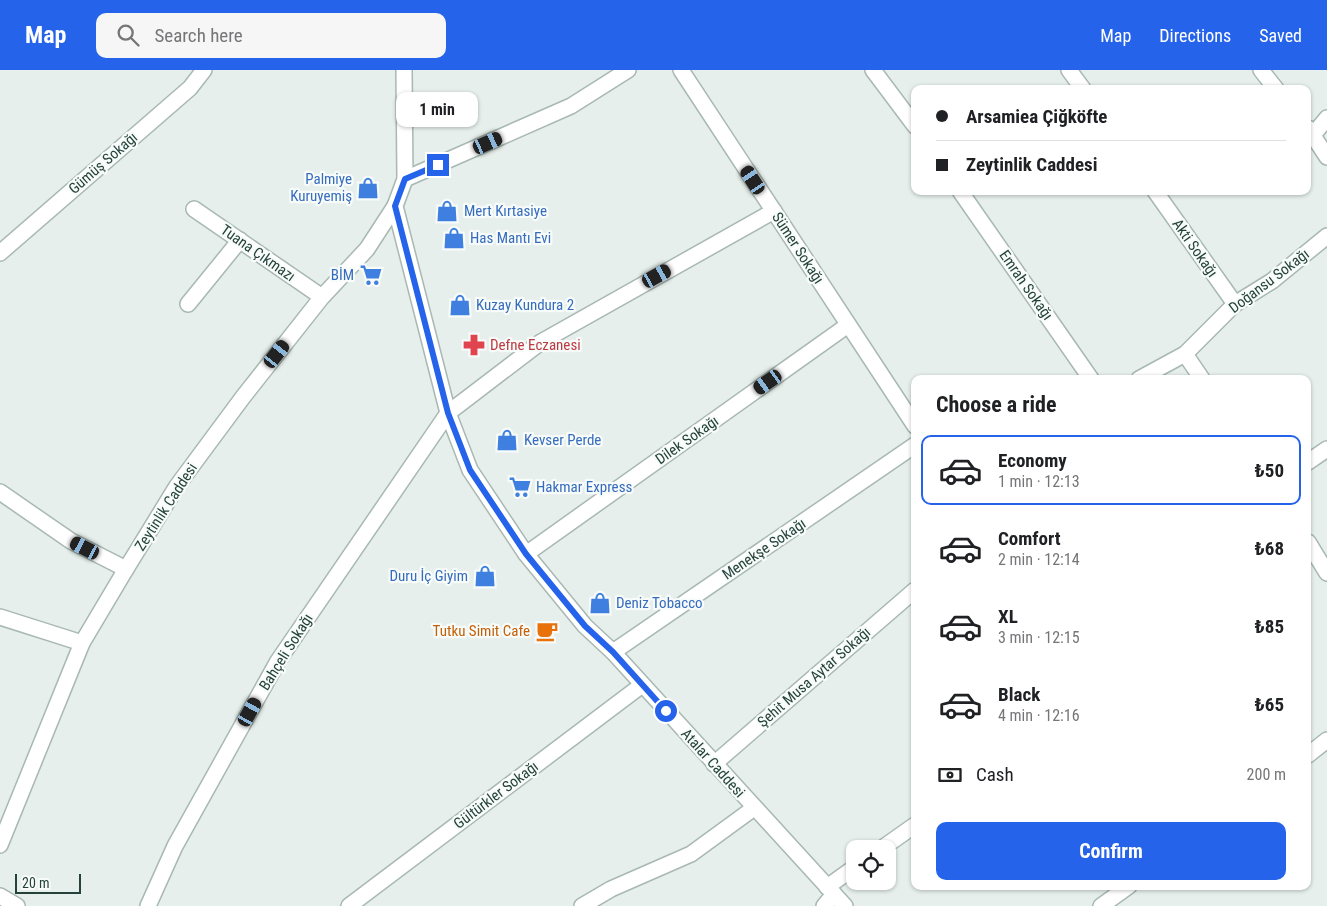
<!DOCTYPE html>
<html lang="en">
<head>
<meta charset="utf-8">
<style>
  :root { --surface:#fff; --page:#f6f6f6; --text:#202124; --muted:#757577; --line:#e0e0e0; --accent:#2563eb }
  body { margin:0; font-family:"Roboto Condensed",sans-serif; background:var(--page); color:var(--text); height:100vh; display:flex; flex-direction:column; font-size:19px; white-space:nowrap }
  * { box-sizing:border-box; margin:0 }
  p { font-size:16px; color:var(--muted) }
  .icon { flex:none; width:28px; height:28px; fill:none; stroke:currentColor; stroke-width:2; stroke-linecap:round; stroke-linejoin:round }
  .map { position:relative; flex:1; overflow:hidden }
  .panel { position:absolute; left:911px; top:305px; width:400px; height:515px; display:flex; flex-direction:column; background:var(--surface); border-radius:10px; box-shadow:0 1px 4px #0004 }
  .panel>* { flex:none }
  .banner { position:absolute; left:911px; top:15px; width:400px; height:110px; border-radius:10px; box-shadow:0 1px 4px #0004; display:grid; align-content:center; height:110px; padding:0 25px; background:var(--surface) }
  .controls { position:absolute; left:846px; top:770px; display:grid; gap:10px }
  .controls a { display:grid; place-items:center; width:50px; height:50px; border-radius:10px; background:var(--surface); box-shadow:0 1px 4px #0004; font-size:25px }
  .scale { position:absolute; left:15px; bottom:12px; width:66px; box-sizing:border-box; padding-left:5px; border:2px solid #24423a; border-top:0; font-size:14px; line-height:18px; white-space:nowrap; color:#24423a; -webkit-text-stroke:4px #f7fbf9; paint-order:stroke }
  .end { position:absolute; width:22px; height:22px; margin:-11px; border:6px solid #2563eb; background:#fff; box-shadow:0 0 0 2px #fff }
  .from { border-radius:50% }
  .bubble { position:absolute; height:35px; border-radius:10px; background:var(--surface); box-shadow:0 1px 4px #0004; font-size:16px; font-weight:700; line-height:35px; text-align:center }
  .car { position:absolute; width:15px; height:30px; margin:-15px -8px; border-radius:6px; box-shadow:0 0 4px 1px #0007; background:linear-gradient(#222 24%,#8ab4d8 0 40%,#222 0 76%,#8ab4d8 0 86%,#222 0) }
  .banner b { display:flex; align-items:center; gap:18px; height:48px; font-size:19px }
  .banner b+b { border-top:1px solid var(--line) }
  .banner i { width:12px; height:12px; background:var(--text) }
  ul { padding:0; list-style:none }
  li { display:flex; align-items:center; gap:15px; height:70px; margin:0 10px 8px; padding:0 15px; border:2px solid transparent; border-radius:10px }
  li div { flex:1 }
  li b { display:block; font-size:19px }
  li em { font-style:normal; font-weight:700 }
  li.selected { border-color:var(--accent) }
  li>.icon { width:45px; height:45px; stroke-width:1.5 }
  h2 { padding:0 25px; font-size:22px; line-height:60px }
  .pay { display:flex; align-items:center; gap:12px; height:55px; padding:0 25px; font-size:19px }
  .pay p { margin-inline-start:auto }
  .button { display:flex; gap:10px; margin-top:auto; padding:10px 25px }
  .button a { flex:1; height:58px; border-radius:10px; background:var(--accent); color:#fff; font-size:20px; font-weight:700; line-height:58px; text-align:center }
  header { display:flex; align-items:center; gap:30px; box-sizing:border-box; height:70px; padding:0 25px; background:var(--accent); color:#fff }
  header strong { font-size:24px }
  nav { display:flex; gap:28px; margin-inline-start:auto; font-size:18px }
  .search { width:350px; height:45px; background:var(--page); display:flex; align-items:center; gap:12px; box-sizing:border-box; padding:0 18px; border-radius:10px; color:var(--muted); font-size:19px }
  .map>svg:first-child { display:block }
  .lines { fill:none; stroke-linecap:round; stroke-linejoin:round }
  .minor-casing { stroke:#a8b8b2; stroke-width:18 }
  .minor { stroke:#fff; stroke-width:15 }
  .route { stroke:#2563eb; stroke-width:6 }
  .labels { text-anchor:middle; stroke-width:4.5; stroke-linejoin:round; paint-order:stroke }
  .street-label { font-size:15px; fill:#24423a; stroke:#f7fbf9 }
  .shop-label { font-size:15px; fill:#366cbe; stroke:#f7fbf9; text-anchor:start }
  .health-label { font-size:15px; fill:#be3a42; stroke:#f7fbf9; text-anchor:start }
  .food-label { font-size:15px; fill:#c56008; stroke:#f7fbf9; text-anchor:end }
</style>
</head>
<body>
<header>
<strong>Map</strong>
<div class="search"><svg class="icon" aria-label="search" viewBox="0 0 24 24"><circle cx="10" cy="10" r="6"/><path d="M15 15l6 6"/></svg>Search here</div>
<nav><a>Map</a><a>Directions</a><a>Saved</a></nav>
</header>
<div class="map">
<svg width="1327" height="836" viewBox="0 0 1327 836">
  <rect width="100%" height="100%" fill="#e6efeb"/>
  <g class="lines">
    <g class="minor-casing">
      <g id="minor">
        <path d="M 404,0 L 405,109 L 395,136 L 448,343 L 470,400 L 526,484 L 585,556 L 613,582 L 845,836"/>
        <path d="M 681,0 L 915,356"/>
        <path d="M 873,0 L 915,56"/>
        <path d="M 1069,0 L 1083,19"/>
        <path d="M 1261,0 L 1276,19"/>
        <path d="M 1308,58 L 1327,87"/>
        <path d="M 1313,65 L 1327,48"/>
        <path d="M 405,109 L 571,36 L 628,0"/>
        <path d="M 960,121 L 1091,309"/>
        <path d="M 1155,121 L 1235,234"/>
        <path d="M 194,139 L 322,227"/>
        <path d="M 0,183 L 190,18 L 204,0"/>
        <path d="M 188,234 L 240,170"/>
        <path d="M 1185,284 L 1202,309"/>
        <path d="M 1139,309 L 1185,284 L 1235,234 L 1272,211 L 1327,166"/>
        <path d="M 1308,392 L 1327,379"/>
        <path d="M 0,422 L 71,471 L 126,499"/>
        <path d="M 1308,472 L 1327,503"/>
        <path d="M 526,484 L 848,255"/>
        <path d="M 0,547 L 82,573"/>
        <path d="M 613,582 L 915,375"/>
        <path d="M 1308,685 L 1327,670"/>
        <path d="M 714,694 L 915,520"/>
        <path d="M 0,775 L 82,573 L 126,499 L 177,416 L 243,327 L 322,227 L 367,179 L 395,136"/>
        <path d="M 881,779 L 915,755"/>
        <path d="M 827,817 L 855,797"/>
        <path d="M 0,826 L 17,836"/>
        <path d="M 148,836 L 175,776 L 278,591 L 448,343 L 541,272 L 774,141"/>
        <path d="M 349,836 L 642,615"/>
        <path d="M 582,836 L 611,819 L 691,784 L 754,738"/>
        <path d="M 824,836 L 834,824"/>
        <path d="M 1101,836 L 1129,816"/>
      </g>
    </g>
    <use href="#minor" class="minor"/>
  </g>
  <g class="lines">
    <path class="route" d="M 438,95 L 405,109 L 395,136 L 448,343 L 470,400 L 526,484 L 585,556 L 613,582 L 666,641"/>
  </g>
  <defs>
    <g id="shop-bare" transform="scale(1.725)"><path d="M-5-2.5h2.3a2.7 3.5 0 0 1 5.4 0H5L5.5 6h-11ZM-1.5-2.5h3a1.5 2.3 0 0 0-3 0Z" fill="#3f7fe0" stroke="#f7fbf9" stroke-width="2.5" paint-order="stroke"/></g>
    <g id="supermarket-bare" transform="scale(1.725)"><path d="M-6-5.5h2.5l.6 2H6L4.5 2H-2.5L-4.4-4H-6ZM-1.5 3.2a1.3 1.3 0 1 0 .1 0ZM3 3.2a1.3 1.3 0 1 0 .1 0Z" fill="#3f7fe0" stroke="#f7fbf9" stroke-width="2.5" paint-order="stroke"/></g>
    <g id="pharmacy-bare" transform="scale(1.725)"><path d="M-2-6h4v4h4v4h-4v4h-4v-4h-4v-4h4Z" fill="#e0444e" stroke="#f7fbf9" stroke-width="2.5" paint-order="stroke"/></g>
    <g id="cafe-bare" transform="scale(1.725)"><path d="M-5.5-4.5H6V0H3Q3 3.5 0 3.5H-2.5Q-5.5 3.5-5.5 0ZM3-3.2v2h1.7v-2ZM-6 4.5H4V6H-6Z" fill="#e8710a" stroke="#f7fbf9" stroke-width="2.5" paint-order="stroke"/></g>
  </defs>
  <g fill-rule="evenodd">
    <use href="#shop-bare" x="368" y="118"/>
    <use href="#shop-bare" x="447" y="141"/>
    <use href="#shop-bare" x="454" y="168"/>
    <use href="#supermarket-bare" x="371" y="205"/>
    <use href="#shop-bare" x="460" y="235"/>
    <use href="#pharmacy-bare" x="474" y="275"/>
    <use href="#shop-bare" x="507" y="370"/>
    <use href="#supermarket-bare" x="520" y="417"/>
    <use href="#shop-bare" x="485" y="506"/>
    <use href="#shop-bare" x="600" y="533"/>
    <use href="#cafe-bare" x="547" y="561"/>
  </g>
  <g class="labels">
    <g class="street-label">
      <text transform="translate(103 93) rotate(-41)" y="5">Gümüş Sokağı</text>
      <text transform="translate(798 178) rotate(57)" y="5">Sümer Sokağı</text>
      <text transform="translate(1195 178) rotate(55)" y="5">Akti Sokağı</text>
      <text transform="translate(258 183) rotate(35)" y="5">Tuana Çıkmazı</text>
      <text transform="translate(1269 211) rotate(-37)" y="5">Doğansu Sokağı</text>
      <text transform="translate(1026 215) rotate(55)" y="5">Emrah Sokağı</text>
      <text transform="translate(687 370) rotate(-35)" y="5">Dilek Sokağı</text>
      <text transform="translate(166 437) rotate(-57)" y="5">Zeytinlik Caddesi</text>
      <text transform="translate(764 479) rotate(-34)" y="5">Menekşe Sokağı</text>
      <text transform="translate(286 582) rotate(-58)" y="5">Bahçeli Sokağı</text>
      <text transform="translate(814 607) rotate(-41)" y="5">Şehit Musa Aytar Sokağı</text>
      <text transform="translate(713 693) rotate(48)" y="5">Atalar Caddesi</text>
      <text transform="translate(496 725) rotate(-37)" y="5">Gültürkler Sokağı</text>
    </g>
    <g class="shop-label">
      <text x="352" y="114" text-anchor="end">Palmiye<tspan x="352" dy="17">Kuruyemiş</tspan></text>
      <text x="464" y="146">Mert Kırtasiye</text>
      <text x="470" y="173">Has Mantı Evi</text>
      <text x="354" y="210" text-anchor="end">BİM</text>
      <text x="476" y="240">Kuzay Kundura 2</text>
      <text x="524" y="375">Kevser Perde</text>
      <text x="536" y="422">Hakmar Express</text>
      <text x="468" y="511" text-anchor="end">Duru İç Giyim</text>
      <text x="616" y="538">Deniz Tobacco</text>
    </g>
    <g class="health-label">
      <text x="490" y="280">Defne Eczanesi</text>
    </g>
    <g class="food-label">
      <text x="530" y="566">Tutku Simit Cafe</text>
    </g>
  </g>
</svg>
<div class="controls">
<a><svg class="icon" aria-label="locate" viewBox="0 0 24 24"><circle cx="12" cy="12" r="6"/><path d="M12 2v4M12 18v4M2 12h4M18 12h4"/></svg></a>
</div>
<div class="scale">20 m</div>
<i class="end from" style="left:666px;top:641px"></i>
<i class="end" style="left:438px;top:95px"></i>
<div class="bubble" style="left:396px;top:22px;width:82px">1 min</div>
<i class="car" style="left:488px;top:73px;rotate:66deg"></i>
<i class="car" style="left:753px;top:110px;rotate:327deg"></i>
<i class="car" style="left:657px;top:206px;rotate:61deg"></i>
<i class="car" style="left:277px;top:284px;rotate:38deg"></i>
<i class="car" style="left:768px;top:312px;rotate:235deg"></i>
<i class="car" style="left:85px;top:478px;rotate:297deg"></i>
<i class="car" style="left:250px;top:642px;rotate:29deg"></i>
<div class="banner">
<b><i class="from"></i>Arsamiea Çiğköfte</b>
<b><i></i>Zeytinlik Caddesi</b>
</div>
<section class="panel">
<h2>Choose a ride</h2>
<ul>
<li class="selected"><svg class="icon" aria-label="car" viewBox="0 0 24 24"><path d="M5 17H2v-5l4-1 3-4h7l3 4 3 1v5h-3M9 17h6M6 11h13"/><circle cx="7" cy="17" r="2"/><circle cx="17" cy="17" r="2"/></svg><div><b>Economy</b><p>1 min · 12:13</p></div><em>₺50</em></li>
<li><svg class="icon" aria-label="car" viewBox="0 0 24 24"><path d="M5 17H2v-5l4-1 3-4h7l3 4 3 1v5h-3M9 17h6M6 11h13"/><circle cx="7" cy="17" r="2"/><circle cx="17" cy="17" r="2"/></svg><div><b>Comfort</b><p>2 min · 12:14</p></div><em>₺68</em></li>
<li><svg class="icon" aria-label="car" viewBox="0 0 24 24"><path d="M5 17H2v-5l4-1 3-4h7l3 4 3 1v5h-3M9 17h6M6 11h13"/><circle cx="7" cy="17" r="2"/><circle cx="17" cy="17" r="2"/></svg><div><b>XL</b><p>3 min · 12:15</p></div><em>₺85</em></li>
<li><svg class="icon" aria-label="car" viewBox="0 0 24 24"><path d="M5 17H2v-5l4-1 3-4h7l3 4 3 1v5h-3M9 17h6M6 11h13"/><circle cx="7" cy="17" r="2"/><circle cx="17" cy="17" r="2"/></svg><div><b>Black</b><p>4 min · 12:16</p></div><em>₺65</em></li>
</ul>
<div class="pay"><svg class="icon" aria-label="cash" viewBox="0 0 24 24"><path d="M3 7h18v10H3z"/><circle cx="12" cy="12" r="2"/></svg>Cash<p>200 m</p></div>
<div class="button"><a>Confirm</a></div>
</section>
</div>
</body>
</html>
